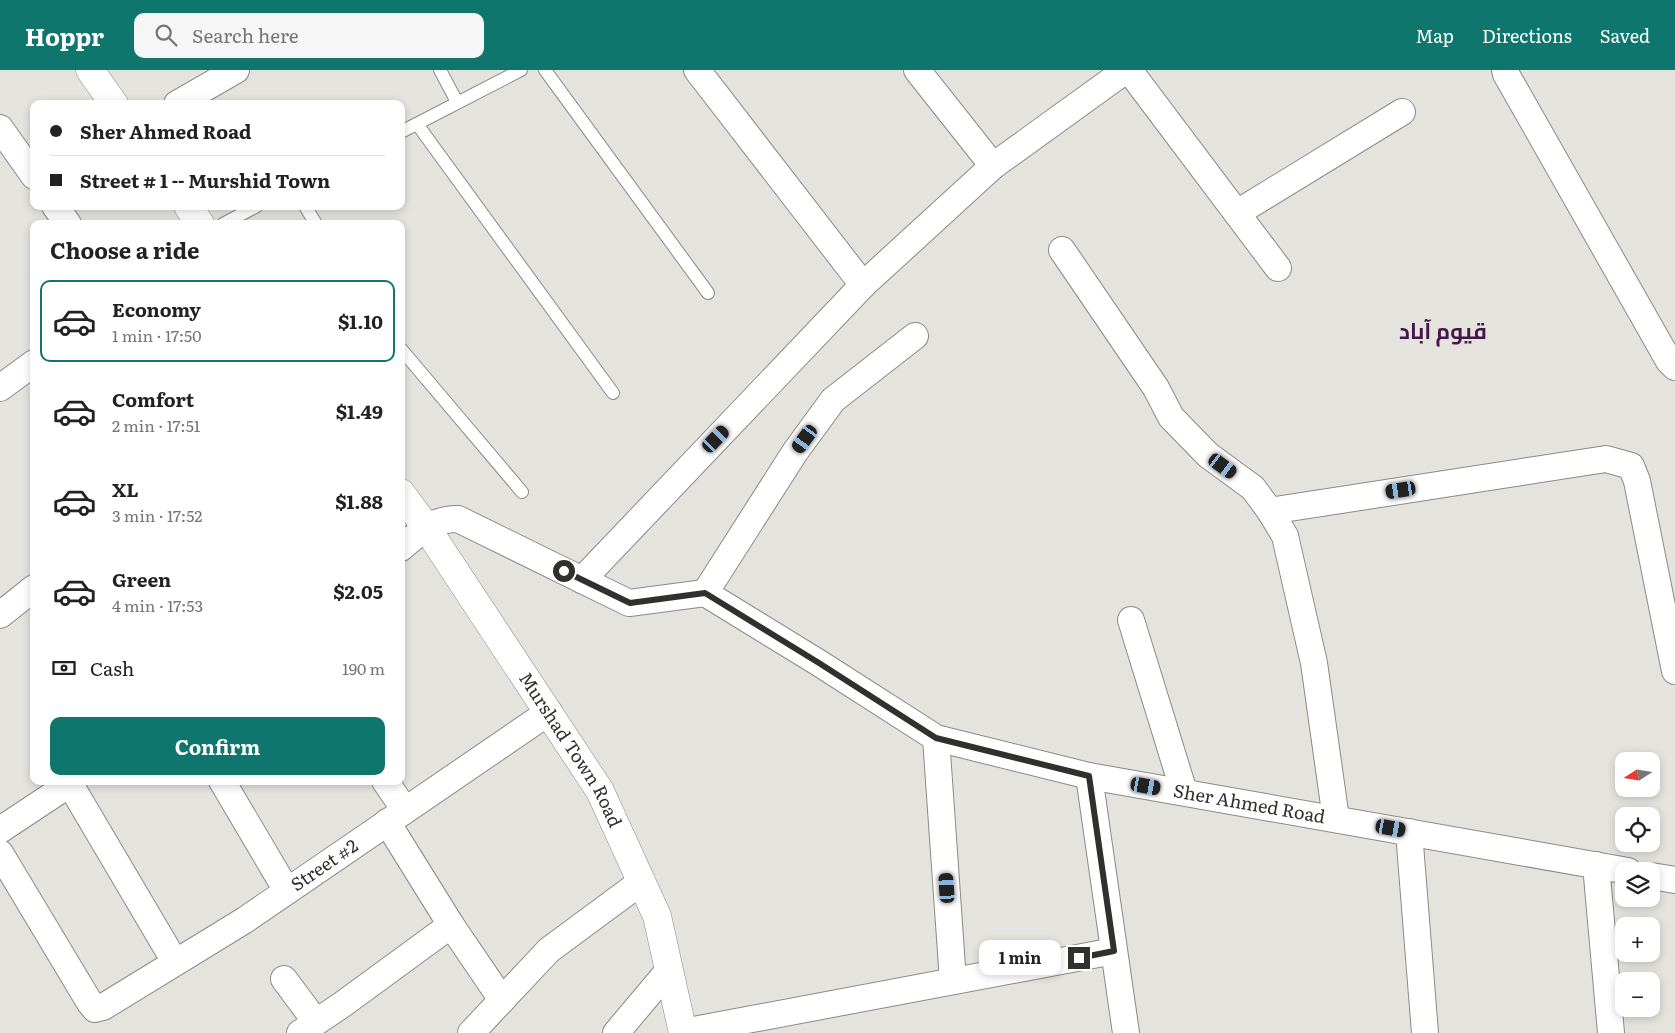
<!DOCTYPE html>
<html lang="en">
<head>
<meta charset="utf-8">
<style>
  :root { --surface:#fff; --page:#f6f6f6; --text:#222; --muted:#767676; --line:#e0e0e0; --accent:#0f766e }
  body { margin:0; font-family:Literata,Cairo,serif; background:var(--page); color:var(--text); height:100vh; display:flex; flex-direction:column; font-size:19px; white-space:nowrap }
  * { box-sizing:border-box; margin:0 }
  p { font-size:16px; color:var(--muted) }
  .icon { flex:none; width:28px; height:28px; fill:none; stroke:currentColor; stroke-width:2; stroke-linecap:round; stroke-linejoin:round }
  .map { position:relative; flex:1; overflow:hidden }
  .details { position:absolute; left:30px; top:150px; width:375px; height:565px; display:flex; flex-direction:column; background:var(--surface); border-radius:10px; box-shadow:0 2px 8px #0003 }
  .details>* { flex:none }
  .hud { position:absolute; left:30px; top:30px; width:375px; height:110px; border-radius:10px; box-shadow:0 2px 8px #0003; display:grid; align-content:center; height:110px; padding:0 20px; background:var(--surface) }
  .needle { width:32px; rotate:258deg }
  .fabs { position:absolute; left:1615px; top:682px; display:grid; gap:10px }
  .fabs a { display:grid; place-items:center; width:45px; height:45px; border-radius:10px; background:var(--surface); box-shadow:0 2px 8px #0003; font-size:25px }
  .end { position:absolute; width:22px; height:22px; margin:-11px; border:6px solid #30302d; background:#fff; box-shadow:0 0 0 2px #fff }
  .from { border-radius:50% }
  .bubble { position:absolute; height:35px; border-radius:10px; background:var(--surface); box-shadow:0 2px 8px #0003; font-size:16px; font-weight:700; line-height:35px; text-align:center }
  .car { position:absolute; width:15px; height:30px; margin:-15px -8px; border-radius:6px; box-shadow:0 0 4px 1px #0007; background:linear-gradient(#222 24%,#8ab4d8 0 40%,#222 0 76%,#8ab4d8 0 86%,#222 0) }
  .hud b { display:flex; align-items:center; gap:18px; height:48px; font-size:19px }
  .hud b+b { border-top:1px solid var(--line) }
  .hud i { width:12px; height:12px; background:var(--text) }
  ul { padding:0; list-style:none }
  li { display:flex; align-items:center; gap:15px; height:82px; margin:0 10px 8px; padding:0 10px; border:2px solid transparent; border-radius:10px }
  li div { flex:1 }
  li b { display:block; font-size:19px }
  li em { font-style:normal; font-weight:700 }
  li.selected { border-color:var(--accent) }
  li>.icon { width:45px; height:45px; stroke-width:1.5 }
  h2 { padding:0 20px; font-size:22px; line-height:60px }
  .pay { display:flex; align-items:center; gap:12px; height:55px; padding:0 20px; font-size:19px }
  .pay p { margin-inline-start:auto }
  .button { display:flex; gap:10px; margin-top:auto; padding:10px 20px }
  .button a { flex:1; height:58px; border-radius:10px; background:var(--accent); color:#fff; font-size:20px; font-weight:700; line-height:58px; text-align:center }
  header { display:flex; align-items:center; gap:30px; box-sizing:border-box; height:70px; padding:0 25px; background:var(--accent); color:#fff }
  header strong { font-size:24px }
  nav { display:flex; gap:28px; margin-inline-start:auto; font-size:18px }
  .search { width:350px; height:45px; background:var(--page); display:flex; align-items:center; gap:12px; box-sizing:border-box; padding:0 18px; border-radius:10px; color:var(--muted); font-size:19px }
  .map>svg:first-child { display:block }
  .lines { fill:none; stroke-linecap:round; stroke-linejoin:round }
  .service-casing { stroke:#8b8a84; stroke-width:14 }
  .minor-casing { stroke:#8b8a84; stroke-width:28 }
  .tertiary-casing { stroke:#8b8a84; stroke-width:29 }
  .service { stroke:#fff; stroke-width:12 }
  .minor { stroke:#fff; stroke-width:26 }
  .tertiary { stroke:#fff; stroke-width:28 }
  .route { stroke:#30302d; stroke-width:6 }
  .labels { text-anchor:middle; stroke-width:5; stroke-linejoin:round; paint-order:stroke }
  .street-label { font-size:18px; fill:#30302d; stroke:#e5e3dd }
  .district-label { font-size:22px; font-weight:bold; fill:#451648; stroke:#e5e3dd }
</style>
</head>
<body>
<header>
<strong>Hoppr</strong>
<div class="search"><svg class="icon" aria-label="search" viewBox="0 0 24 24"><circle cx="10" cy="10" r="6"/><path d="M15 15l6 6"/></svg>Search here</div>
<nav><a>Map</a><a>Directions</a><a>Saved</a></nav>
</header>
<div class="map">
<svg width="1675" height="963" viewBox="0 0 1675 963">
  <rect width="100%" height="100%" fill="#e5e3dd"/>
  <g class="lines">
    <g class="service-casing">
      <g id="service">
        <path d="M 440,0 L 457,32"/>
        <path d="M 545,0 L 708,223"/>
        <path d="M 417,54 L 613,323"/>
        <path d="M 401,62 L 521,0"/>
        <path d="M 305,136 L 316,154"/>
        <path d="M 223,154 L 257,136"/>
        <path d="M 401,279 L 522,422"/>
      </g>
    </g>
    <g class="minor-casing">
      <g id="minor">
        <path d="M 697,0 L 863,215"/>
        <path d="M 917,0 L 993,96"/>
        <path d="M 1129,0 L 1278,198"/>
        <path d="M 1505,0 L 1506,4 L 1669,291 L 1675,297"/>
        <path d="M 177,34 L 236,0"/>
        <path d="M 0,58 L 34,106"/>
        <path d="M 55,136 L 68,154"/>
        <path d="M 1237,143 L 1402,42"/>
        <path d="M 1062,180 L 1156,318 L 1171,347 L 1208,385 L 1253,418 L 1270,441 L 1285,466 L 1314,593 L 1336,749"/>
        <path d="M 0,318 L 34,293"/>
        <path d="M 1270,441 L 1606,389 L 1631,396 L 1637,411 L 1675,601"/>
        <path id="s1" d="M 401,478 C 420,462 432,449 458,449 L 629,533 L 705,523 L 819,593 L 936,668 L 1089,706 L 1628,801"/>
        <path d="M 582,510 L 863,215 L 993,96 L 1126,0"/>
        <path d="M 705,523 L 795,382 L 833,330 L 915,266"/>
        <path d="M 0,545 L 34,518"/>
        <path d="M 1131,550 L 1184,722"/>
        <path d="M 936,668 L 953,911"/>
        <path d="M 1089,706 L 1126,963"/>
        <path d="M 222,711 L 287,821"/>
        <path d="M 385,711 L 405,740"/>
        <path d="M 70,714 L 175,892"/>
        <path d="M 0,760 L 74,711"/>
        <path d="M 1409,762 L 1425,963"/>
        <path id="s2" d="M 0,783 L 90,933 L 95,939 L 103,937 L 245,850 L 549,642"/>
        <path d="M 1596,795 L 1611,963"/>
        <path d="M 1651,806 L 1675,810"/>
        <path d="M 451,855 L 502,930"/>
        <path d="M 284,909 L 316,952"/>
        <path d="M 683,962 L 1114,881"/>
        <path d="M 300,963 L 343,934 L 451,855 L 387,752"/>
        <path d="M 471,963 L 549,880 L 641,812"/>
        <path d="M 616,963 L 669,900"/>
      </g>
    </g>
    <g class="tertiary-casing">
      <g id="tertiary">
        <path d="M 90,0 L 114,34"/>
        <path d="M 188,136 L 200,154"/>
        <path id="s3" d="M 401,423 L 426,457 L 600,721 L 657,846 L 683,963"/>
      </g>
    </g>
    <use href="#service" class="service"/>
    <use href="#minor" class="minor"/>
    <use href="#tertiary" class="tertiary"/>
  </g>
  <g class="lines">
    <path class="route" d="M 564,501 L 630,533 L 705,523 L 819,593 L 936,668 L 1089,706 L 1114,881 L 1079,888"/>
  </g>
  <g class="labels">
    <g class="street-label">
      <text dy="6" stroke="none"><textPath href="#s3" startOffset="308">Murshad Town Road</textPath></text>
      <text dy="6" stroke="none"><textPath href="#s1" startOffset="926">Sher Ahmed Road</textPath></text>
      <text dy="6" stroke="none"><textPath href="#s2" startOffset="454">Street #2</textPath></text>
    </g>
    <g class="district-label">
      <text x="1443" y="269">قیوم آباد</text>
    </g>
  </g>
</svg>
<div class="fabs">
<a><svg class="needle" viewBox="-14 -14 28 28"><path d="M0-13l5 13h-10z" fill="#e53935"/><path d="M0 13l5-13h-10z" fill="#767676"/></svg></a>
<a><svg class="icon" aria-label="locate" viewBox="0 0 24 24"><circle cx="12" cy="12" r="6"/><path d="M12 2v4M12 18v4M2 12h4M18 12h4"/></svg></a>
<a><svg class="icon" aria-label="layers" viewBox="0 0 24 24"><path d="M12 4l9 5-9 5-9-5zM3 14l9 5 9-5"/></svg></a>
<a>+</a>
<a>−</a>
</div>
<i class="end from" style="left:564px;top:501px"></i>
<i class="end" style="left:1079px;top:888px"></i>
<div class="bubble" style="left:979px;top:870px;width:82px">1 min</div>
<i class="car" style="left:716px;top:369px;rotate:44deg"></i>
<i class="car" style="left:805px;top:369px;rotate:216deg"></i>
<i class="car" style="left:1223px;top:396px;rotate:126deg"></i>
<i class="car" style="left:1401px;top:420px;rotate:261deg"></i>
<i class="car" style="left:1146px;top:716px;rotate:100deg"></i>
<i class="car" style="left:1391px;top:758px;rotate:100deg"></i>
<i class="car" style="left:947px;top:818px;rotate:356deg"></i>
<div class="hud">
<b><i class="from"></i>Sher Ahmed Road</b>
<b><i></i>Street # 1 -- Murshid Town</b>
</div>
<section class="details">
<h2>Choose a ride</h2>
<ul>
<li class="selected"><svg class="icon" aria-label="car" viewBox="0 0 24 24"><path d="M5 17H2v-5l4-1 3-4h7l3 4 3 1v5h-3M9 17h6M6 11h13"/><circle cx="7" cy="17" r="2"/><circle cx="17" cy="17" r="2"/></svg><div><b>Economy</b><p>1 min · 17:50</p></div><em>$1.10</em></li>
<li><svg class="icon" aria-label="car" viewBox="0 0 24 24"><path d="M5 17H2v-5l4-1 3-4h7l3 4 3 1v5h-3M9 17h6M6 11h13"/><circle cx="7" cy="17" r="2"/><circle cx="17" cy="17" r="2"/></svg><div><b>Comfort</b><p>2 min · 17:51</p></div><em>$1.49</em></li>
<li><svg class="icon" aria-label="car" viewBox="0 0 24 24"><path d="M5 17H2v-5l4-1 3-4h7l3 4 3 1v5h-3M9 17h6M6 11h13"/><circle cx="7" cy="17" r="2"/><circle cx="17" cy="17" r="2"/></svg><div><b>XL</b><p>3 min · 17:52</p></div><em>$1.88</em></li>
<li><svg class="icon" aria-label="car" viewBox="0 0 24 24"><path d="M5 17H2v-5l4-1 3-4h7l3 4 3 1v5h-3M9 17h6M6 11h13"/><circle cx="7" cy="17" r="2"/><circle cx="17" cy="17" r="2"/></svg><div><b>Green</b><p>4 min · 17:53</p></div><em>$2.05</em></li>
</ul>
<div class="pay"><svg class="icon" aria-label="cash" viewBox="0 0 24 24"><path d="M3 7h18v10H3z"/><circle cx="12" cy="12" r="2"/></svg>Cash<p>190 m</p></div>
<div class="button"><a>Confirm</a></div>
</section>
</div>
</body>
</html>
